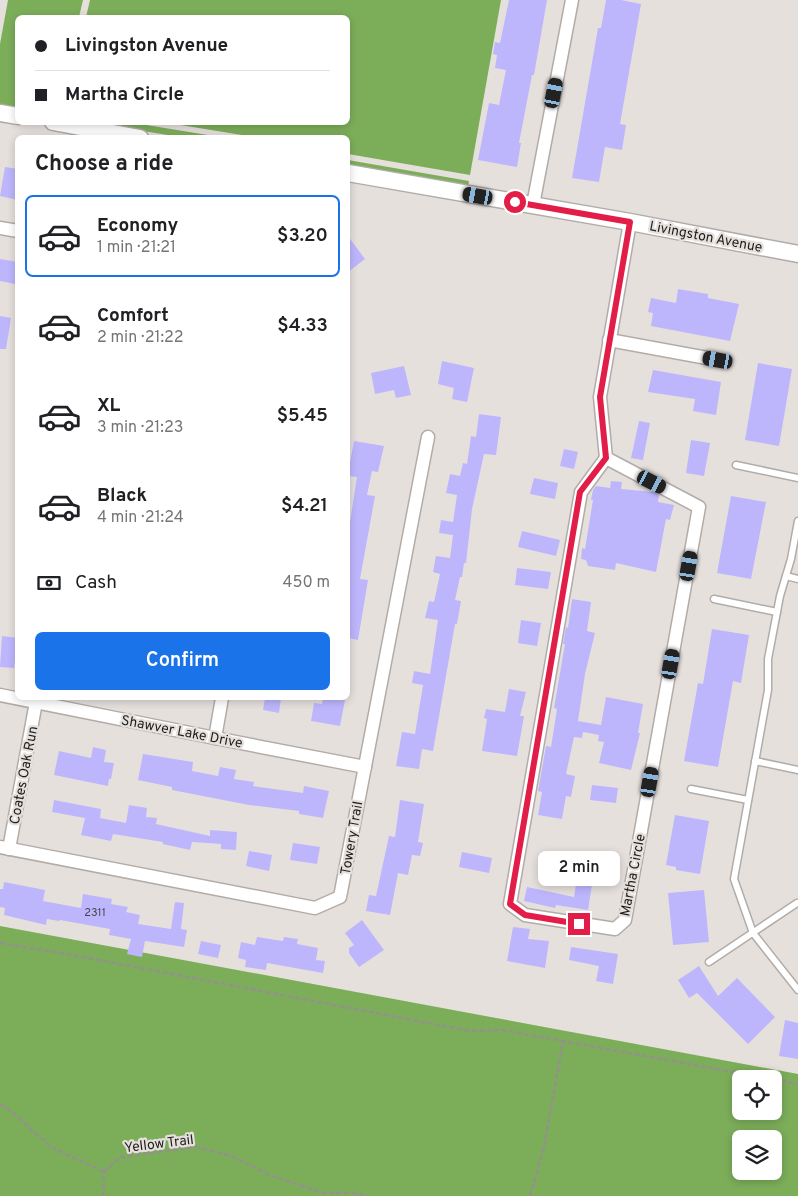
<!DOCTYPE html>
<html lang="en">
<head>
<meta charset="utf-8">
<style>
  :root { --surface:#fff; --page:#f6f6f6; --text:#202124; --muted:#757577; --line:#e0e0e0; --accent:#1a73e8 }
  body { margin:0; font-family:Overpass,sans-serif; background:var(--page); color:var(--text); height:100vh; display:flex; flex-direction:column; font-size:19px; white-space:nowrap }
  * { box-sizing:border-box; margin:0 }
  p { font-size:16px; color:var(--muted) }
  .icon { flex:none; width:28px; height:28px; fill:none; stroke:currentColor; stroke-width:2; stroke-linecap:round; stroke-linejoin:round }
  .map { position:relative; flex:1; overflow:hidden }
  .panel { position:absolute; left:15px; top:135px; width:335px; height:565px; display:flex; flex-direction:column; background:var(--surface); border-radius:8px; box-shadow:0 2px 8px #0003 }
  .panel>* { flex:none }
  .hud { position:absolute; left:15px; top:15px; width:335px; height:110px; border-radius:8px; box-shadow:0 2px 8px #0003; display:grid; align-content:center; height:110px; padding:0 20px; background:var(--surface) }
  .fabs { position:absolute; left:732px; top:1070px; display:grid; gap:10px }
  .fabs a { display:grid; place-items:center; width:50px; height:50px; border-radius:8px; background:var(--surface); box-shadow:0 2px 8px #0003; font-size:25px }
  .end { position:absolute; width:22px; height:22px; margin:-11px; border:6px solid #e11d48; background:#fff; box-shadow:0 0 0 2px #fff }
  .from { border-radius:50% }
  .bubble { position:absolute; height:35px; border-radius:8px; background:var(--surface); box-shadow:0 2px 8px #0003; font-size:16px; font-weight:600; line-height:35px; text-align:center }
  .car { position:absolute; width:15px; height:30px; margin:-15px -8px; border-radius:6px; box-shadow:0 0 4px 1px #0007; background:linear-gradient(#222 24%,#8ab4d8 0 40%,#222 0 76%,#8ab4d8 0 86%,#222 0) }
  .hud b { display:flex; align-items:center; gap:18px; height:48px; font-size:19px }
  .hud b+b { border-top:1px solid var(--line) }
  .hud i { width:12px; height:12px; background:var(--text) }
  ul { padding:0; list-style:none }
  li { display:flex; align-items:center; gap:15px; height:82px; margin:0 10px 8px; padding:0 10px; border:2px solid transparent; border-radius:8px }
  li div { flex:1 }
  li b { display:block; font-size:19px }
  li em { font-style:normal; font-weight:600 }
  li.current { border-color:var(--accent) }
  li>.icon { width:45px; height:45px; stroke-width:1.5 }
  h2 { padding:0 20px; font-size:22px; line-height:60px }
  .pay { display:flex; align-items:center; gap:12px; height:55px; padding:0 20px; font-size:19px }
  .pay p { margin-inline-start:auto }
  .button { display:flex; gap:10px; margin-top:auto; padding:10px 20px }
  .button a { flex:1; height:58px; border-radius:8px; background:var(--accent); color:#fff; font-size:20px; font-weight:600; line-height:58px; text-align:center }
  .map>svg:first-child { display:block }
  .forest { fill:#7cae5a; fill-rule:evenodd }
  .building { fill:#beb6fd }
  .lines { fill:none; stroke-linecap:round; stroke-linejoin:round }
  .service-casing { stroke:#b2aca9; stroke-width:9 }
  .minor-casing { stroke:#b2aca9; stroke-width:15 }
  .tertiary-casing { stroke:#b2aca9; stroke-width:19 }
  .path { stroke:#94908e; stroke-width:2.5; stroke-dasharray:5 2.5; stroke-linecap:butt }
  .service { stroke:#fff; stroke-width:6 }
  .minor { stroke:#fff; stroke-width:12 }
  .tertiary { stroke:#fff; stroke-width:16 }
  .route { stroke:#e11d48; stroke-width:6 }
  .labels { text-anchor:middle; stroke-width:4.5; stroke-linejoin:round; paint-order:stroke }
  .number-label { font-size:11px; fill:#474354 }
  .street-label { font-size:14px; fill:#1f1d1c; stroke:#e6e0dd }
</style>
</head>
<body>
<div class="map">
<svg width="798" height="1196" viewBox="0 0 798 1196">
  <rect width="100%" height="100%" fill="#e6e0dd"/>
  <g class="forest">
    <path d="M 8,0 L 83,0 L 79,17 L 18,18 L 17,109 L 0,106 L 0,44 Z"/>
    <path d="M 90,0 L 501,0 L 470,175 L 348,154 L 348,138 L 254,137 L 168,123 L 348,122 L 348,18 L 86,17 Z"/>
    <path d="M 93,123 L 134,123 L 220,137 L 180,137 Z"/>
    <path d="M 348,160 L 469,181 L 468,187 L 348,166 Z"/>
    <path d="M 0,926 L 798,1074 L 798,1196 L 0,1196 ZM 741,1079 L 774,1079 L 774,1111 L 741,1111 ZM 741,1139 L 774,1139 L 774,1171 L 741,1171 Z"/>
  </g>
  <g class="building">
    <path d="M 509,0 L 547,0 L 534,75 L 532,75 L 519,143 L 521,143 L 517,167 L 478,160 L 489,103 L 499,105 L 506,70 L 495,68 L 497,55 L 493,54 L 495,42 L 500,43 Z"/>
    <path d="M 606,0 L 621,0 L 641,4 L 620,124 L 626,125 L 622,150 L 605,147 L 599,182 L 572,178 L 598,28 L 601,28 Z"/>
    <path d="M 5,167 L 18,169 L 18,200 L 0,196 Z"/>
    <path d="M 348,236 L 365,259 L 348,272 Z"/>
    <path d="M 0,259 L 18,262 L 15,284 L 0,281 Z"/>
    <path d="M 678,289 L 708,294 L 708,298 L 739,304 L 730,341 L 651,326 L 653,313 L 648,312 L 651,298 L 676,303 Z"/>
    <path d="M 0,316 L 11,318 L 6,349 L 0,349 Z"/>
    <path d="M 442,361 L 474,368 L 467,402 L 452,399 L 454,388 L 438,384 Z"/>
    <path d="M 758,363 L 792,369 L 779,446 L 745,440 Z"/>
    <path d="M 404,366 L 411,395 L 396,398 L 394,390 L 375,394 L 371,373 Z"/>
    <path d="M 653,370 L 721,382 L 716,415 L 693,411 L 695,399 L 648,392 Z"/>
    <path d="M 479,414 L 501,417 L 496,455 L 484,454 L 472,509 L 466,563 L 464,563 L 462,577 L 460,577 L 455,600 L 461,601 L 457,624 L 455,624 L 433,751 L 422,749 L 419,769 L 396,766 L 402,732 L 415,734 L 423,685 L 412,683 L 414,671 L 430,674 L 438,620 L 425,618 L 429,601 L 434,602 L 440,574 L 433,572 L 436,556 L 450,558 L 453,535 L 439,533 L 441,520 L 453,522 L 457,495 L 446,493 L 450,474 L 460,476 L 463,463 L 467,464 L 471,436 L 476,437 Z"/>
    <path d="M 639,421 L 650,423 L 643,460 L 631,458 Z"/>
    <path d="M 691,440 L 710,443 L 704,476 L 686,473 Z"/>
    <path d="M 354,441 L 384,446 L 378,472 L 372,471 L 367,495 L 375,496 L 360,579 L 368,580 L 358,640 L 348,638 L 348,535 L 357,477 L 348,476 L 348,473 Z"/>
    <path d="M 564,449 L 578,452 L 574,469 L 560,466 Z"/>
    <path d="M 534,478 L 558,483 L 555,499 L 530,494 Z"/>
    <path d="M 611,481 L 622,482 L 621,489 L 654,492 L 659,495 L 658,502 L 674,505 L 670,520 L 666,519 L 656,572 L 616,563 L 615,570 L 588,566 L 586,560 L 581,559 L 582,548 L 585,549 L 593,500 L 591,500 L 593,490 L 596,486 L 610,488 Z"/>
    <path d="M 731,496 L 766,502 L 751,579 L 717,573 Z"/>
    <path d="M 522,531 L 560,540 L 556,556 L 518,547 Z"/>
    <path d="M 517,568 L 551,572 L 548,589 L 515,585 Z"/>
    <path d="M 572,599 L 591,602 L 587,631 L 595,633 L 585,674 L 578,721 L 601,725 L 606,697 L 643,704 L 638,733 L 640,733 L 631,770 L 599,763 L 604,742 L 598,741 L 599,735 L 583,732 L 582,738 L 574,737 L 566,774 L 575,776 L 571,797 L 566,796 L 562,819 L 538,815 L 542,792 L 538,791 L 546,746 L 551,747 L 557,709 L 554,708 L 565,644 L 563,644 L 566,627 L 568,628 Z"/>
    <path d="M 521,620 L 541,623 L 537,646 L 518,643 Z"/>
    <path d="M 712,629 L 749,635 L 741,683 L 733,681 L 718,767 L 684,761 L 698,683 L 703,684 Z"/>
    <path d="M 2,636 L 18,638 L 14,668 L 0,667 Z"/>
    <path d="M 509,689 L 526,692 L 520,716 L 524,716 L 517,756 L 482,751 L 487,719 L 484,718 L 486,709 L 505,712 Z"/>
    <path d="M 265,698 L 281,698 L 279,713 L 263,710 Z"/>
    <path d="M 323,698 L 345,700 L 340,726 L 311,721 L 314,703 L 322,704 Z"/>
    <path d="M 93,747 L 106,750 L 104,762 L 114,763 L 111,779 L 109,779 L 108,786 L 54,775 L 59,751 L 91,758 Z"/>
    <path d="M 143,754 L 193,762 L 192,771 L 218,776 L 220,767 L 236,770 L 234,779 L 254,782 L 253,786 L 303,793 L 304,786 L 329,791 L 323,818 L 299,814 L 299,811 L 249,805 L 172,790 L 172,787 L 138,780 Z"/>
    <path d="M 592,785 L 618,788 L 616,803 L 590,800 Z"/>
    <path d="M 54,800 L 101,809 L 100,818 L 126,823 L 129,805 L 147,808 L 146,817 L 157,818 L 156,824 L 210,836 L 210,830 L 237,832 L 236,850 L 221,849 L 221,844 L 192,842 L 190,850 L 163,844 L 163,842 L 113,834 L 111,841 L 81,835 L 85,818 L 52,812 Z"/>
    <path d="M 400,800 L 424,804 L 418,842 L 423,843 L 420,856 L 412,855 L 408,875 L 398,873 L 390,915 L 366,911 L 369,895 L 376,896 L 389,836 L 395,837 Z"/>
    <path d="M 675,815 L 709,821 L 700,874 L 676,870 L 676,867 L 666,865 Z"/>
    <path d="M 293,843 L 320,847 L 317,864 L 290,860 Z"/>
    <path d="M 249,851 L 272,855 L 269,871 L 246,866 Z"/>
    <path d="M 462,852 L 492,858 L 489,873 L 459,867 Z"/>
    <path d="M 578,870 L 594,872 L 588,910 L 556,905 L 555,908 L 524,901 L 527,887 L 574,897 Z"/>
    <path d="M 4,882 L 45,890 L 43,901 L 81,908 L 83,894 L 112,899 L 111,904 L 128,907 L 126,912 L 140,915 L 138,924 L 171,929 L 175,902 L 184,903 L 181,929 L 187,930 L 184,947 L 145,941 L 142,957 L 127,954 L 131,939 L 109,935 L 110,929 L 60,920 L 59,921 L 47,919 L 46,925 L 4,915 L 5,908 L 0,907 L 0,889 L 3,889 Z"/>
    <path d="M 704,890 L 709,942 L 673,945 L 668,893 Z"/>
    <path d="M 362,920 L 384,950 L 359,967 L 349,953 L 349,948 L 354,945 L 345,933 Z"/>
    <path d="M 513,927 L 530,929 L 528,939 L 549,941 L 545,968 L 507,961 Z"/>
    <path d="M 257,937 L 283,941 L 284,937 L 298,939 L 297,944 L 318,948 L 316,960 L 325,961 L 323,973 L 267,963 L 266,970 L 245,967 L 246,960 L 238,958 L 241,942 L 255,945 Z"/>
    <path d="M 201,941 L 221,945 L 218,958 L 198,954 Z"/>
    <path d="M 571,947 L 618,954 L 613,984 L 596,981 L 599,966 L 569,960 Z"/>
    <path d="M 699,966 L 718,996 L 737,978 L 775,1017 L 748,1044 L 697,993 L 689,998 L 678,980 Z"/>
    <path d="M 785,1020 L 798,1023 L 798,1059 L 779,1056 Z"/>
  </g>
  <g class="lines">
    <g class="service-casing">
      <g id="service">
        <path d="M 736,465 L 798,478"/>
        <path d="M 798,521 L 791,559 L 780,596 L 768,659 L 768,690 L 734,879 L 753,933 L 798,990"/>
        <path d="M 786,576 L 798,579"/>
        <path d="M 714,599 L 777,612"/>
        <path d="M 755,761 L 798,770"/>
        <path d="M 691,789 L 748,800"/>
        <path d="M 709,962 L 797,903"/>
      </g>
    </g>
    <g class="minor-casing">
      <g id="minor">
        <path d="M 533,205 L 572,0"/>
        <path d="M 0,228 L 18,231"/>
        <path d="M 609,340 L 718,360"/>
        <path d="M 606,458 L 699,507 L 625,920 L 615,929 L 525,915 L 510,904 L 581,492 Z"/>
        <path d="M 606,458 L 600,397 L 630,222"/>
        <path d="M 0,695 L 215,738 L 365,767"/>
        <path d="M 215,738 L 222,698"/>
        <path d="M 0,847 L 315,908 L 340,897 L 428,437"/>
        <path d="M 9,849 L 36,702"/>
      </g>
    </g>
    <g class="tertiary-casing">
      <g id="tertiary">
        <path d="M 0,113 L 18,116"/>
        <path d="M 53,122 L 140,138"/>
        <path d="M 348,173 L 630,222 L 798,254"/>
      </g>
    </g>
    <g class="path">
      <path d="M 0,943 L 78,956 L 470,1031 L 502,1030 L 772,1079"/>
      <path d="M 774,1079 L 798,1084"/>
      <path d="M 0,1105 L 6,1107 L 51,1147 L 104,1172"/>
      <path d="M 104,1172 L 120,1157 L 197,1147 L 232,1156 L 269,1175 L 324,1193 L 354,1193 L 368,1196"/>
      <path d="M 103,1196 L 104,1172"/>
      <path d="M 530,1196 L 544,1147 L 563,1041"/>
    </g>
    <use href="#service" class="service"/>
    <use href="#minor" class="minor"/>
    <use href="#tertiary" class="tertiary"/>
  </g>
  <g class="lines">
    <path class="route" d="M 515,202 L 630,222 L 600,397 L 606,458 L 580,492 L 510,904 L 525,915 L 579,924"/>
  </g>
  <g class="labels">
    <g class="number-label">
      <text x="95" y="916">2311</text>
    </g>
    <g class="street-label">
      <text transform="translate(706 236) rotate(11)" y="5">Livingston Avenue</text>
      <text transform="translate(182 731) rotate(11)" y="5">Shawver Lake Drive</text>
      <text transform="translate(23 775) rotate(-79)" y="5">Coates Oak Run</text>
      <text transform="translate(351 838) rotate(-80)" y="5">Towery Trail</text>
      <text transform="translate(632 875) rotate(-79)" y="5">Martha Circle</text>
      <text transform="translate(159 1143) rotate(-7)" y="5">Yellow Trail</text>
    </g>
  </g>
</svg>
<div class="fabs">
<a><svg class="icon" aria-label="locate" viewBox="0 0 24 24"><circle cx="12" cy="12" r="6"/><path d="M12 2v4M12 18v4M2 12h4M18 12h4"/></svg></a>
<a><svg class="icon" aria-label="layers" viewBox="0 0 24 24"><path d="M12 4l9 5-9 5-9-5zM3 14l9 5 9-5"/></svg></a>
</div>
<i class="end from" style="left:515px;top:202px"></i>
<i class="end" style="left:579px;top:924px"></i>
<div class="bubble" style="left:538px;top:851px;width:82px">2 min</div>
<i class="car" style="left:554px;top:93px;rotate:11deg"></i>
<i class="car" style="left:478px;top:196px;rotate:280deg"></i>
<i class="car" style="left:718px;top:360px;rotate:280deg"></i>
<i class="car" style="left:652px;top:482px;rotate:117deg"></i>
<i class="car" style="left:689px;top:566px;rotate:10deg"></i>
<i class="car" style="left:671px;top:664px;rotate:10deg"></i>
<i class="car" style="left:650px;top:782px;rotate:10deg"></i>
<div class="hud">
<b><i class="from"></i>Livingston Avenue</b>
<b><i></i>Martha Circle</b>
</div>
<section class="panel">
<h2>Choose a ride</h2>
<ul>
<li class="current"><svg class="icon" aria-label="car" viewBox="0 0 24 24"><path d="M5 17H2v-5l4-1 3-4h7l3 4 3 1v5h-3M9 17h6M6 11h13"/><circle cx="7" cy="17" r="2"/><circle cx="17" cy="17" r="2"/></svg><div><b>Economy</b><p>1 min · 21:21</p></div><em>$3.20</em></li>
<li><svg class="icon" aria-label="car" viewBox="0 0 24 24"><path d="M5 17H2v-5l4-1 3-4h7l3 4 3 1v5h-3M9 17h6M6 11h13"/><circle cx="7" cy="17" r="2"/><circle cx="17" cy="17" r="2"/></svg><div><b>Comfort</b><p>2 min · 21:22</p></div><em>$4.33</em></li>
<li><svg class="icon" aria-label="car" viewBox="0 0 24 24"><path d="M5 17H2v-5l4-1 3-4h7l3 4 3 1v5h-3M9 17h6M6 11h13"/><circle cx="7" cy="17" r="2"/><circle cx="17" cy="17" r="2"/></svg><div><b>XL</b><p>3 min · 21:23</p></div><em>$5.45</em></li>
<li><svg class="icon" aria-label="car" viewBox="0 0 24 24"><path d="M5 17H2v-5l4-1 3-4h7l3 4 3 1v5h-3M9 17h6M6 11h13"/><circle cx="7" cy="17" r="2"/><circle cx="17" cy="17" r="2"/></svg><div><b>Black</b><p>4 min · 21:24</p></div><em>$4.21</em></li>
</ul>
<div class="pay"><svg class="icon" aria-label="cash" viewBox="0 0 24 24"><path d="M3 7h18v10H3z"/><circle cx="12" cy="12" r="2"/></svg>Cash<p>450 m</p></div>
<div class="button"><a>Confirm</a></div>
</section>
</div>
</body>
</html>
